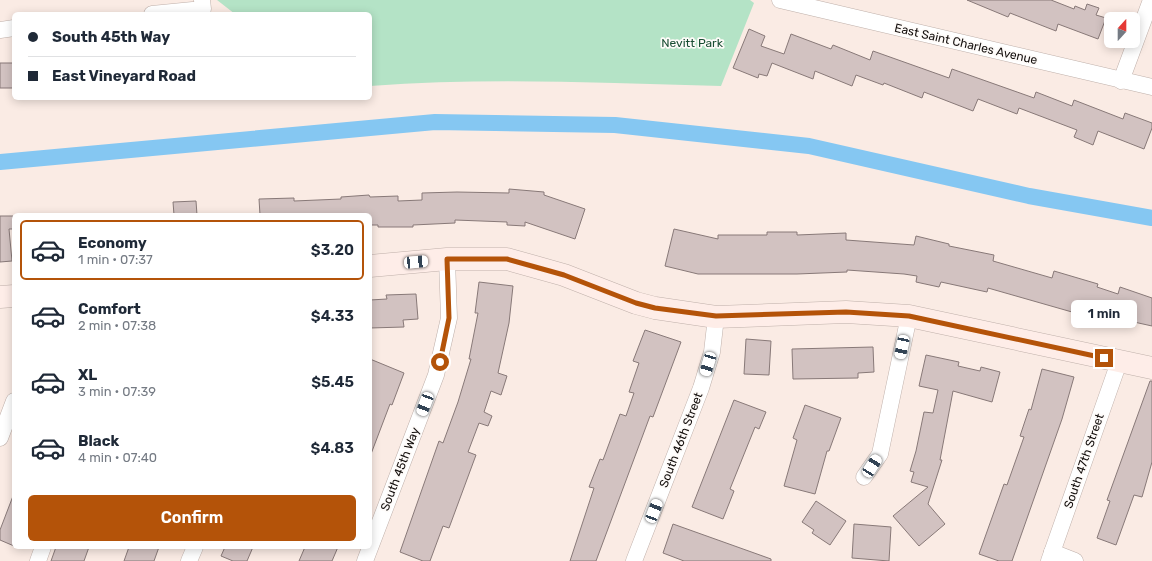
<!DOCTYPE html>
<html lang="en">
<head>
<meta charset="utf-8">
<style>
  :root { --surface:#fff; --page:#f2f2f3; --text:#1f2937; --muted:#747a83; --line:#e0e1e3; --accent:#b45309 }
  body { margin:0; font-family:Rubik,sans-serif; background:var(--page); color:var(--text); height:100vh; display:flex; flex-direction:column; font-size:15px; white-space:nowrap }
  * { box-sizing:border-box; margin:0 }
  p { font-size:13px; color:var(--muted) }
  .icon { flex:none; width:22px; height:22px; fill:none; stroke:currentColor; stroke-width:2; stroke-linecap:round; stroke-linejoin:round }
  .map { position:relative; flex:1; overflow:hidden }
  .panel { position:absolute; left:12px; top:213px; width:360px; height:336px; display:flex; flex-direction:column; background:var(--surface); border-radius:6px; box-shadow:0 2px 10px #0003 }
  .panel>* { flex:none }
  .guide { position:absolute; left:12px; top:12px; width:360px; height:88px; border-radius:6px; box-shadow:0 2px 10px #0003; display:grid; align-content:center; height:88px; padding:0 16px; background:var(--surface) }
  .needle { width:26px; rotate:21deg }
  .buttons { position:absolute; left:1104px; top:12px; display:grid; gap:8px }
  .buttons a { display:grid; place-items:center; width:36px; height:36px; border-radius:6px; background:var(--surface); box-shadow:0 2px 10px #0003; font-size:20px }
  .end { position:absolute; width:18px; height:18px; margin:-9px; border:5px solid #b45309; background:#fff; box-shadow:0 0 0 2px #fff }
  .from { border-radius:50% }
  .bubble { position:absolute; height:28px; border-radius:6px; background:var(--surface); box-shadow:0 2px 10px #0003; font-size:13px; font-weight:600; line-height:28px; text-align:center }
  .car { position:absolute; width:12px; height:24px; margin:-12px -6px; border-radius:5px; box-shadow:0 0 3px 1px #0007; background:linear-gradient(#fff 24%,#345 0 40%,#fff 0 76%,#345 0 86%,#fff 0) }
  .guide b { display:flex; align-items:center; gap:14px; height:38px; font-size:15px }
  .guide b+b { border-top:1px solid var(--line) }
  .guide i { width:10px; height:10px; background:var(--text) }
  ul { padding:7px 0 0; list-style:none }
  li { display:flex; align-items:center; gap:12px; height:60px; margin:0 8px 6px; padding:0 8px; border:2px solid transparent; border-radius:6px }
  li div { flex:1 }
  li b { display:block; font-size:15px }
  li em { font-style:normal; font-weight:600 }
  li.active { border-color:var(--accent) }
  li>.icon { width:36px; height:36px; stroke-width:1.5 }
  .primary-button { display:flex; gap:8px; margin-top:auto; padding:8px 16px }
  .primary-button a { flex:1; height:46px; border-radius:6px; background:var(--accent); color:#fff; font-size:16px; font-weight:600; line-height:46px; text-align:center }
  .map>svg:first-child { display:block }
  .green { fill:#b4e3c6 }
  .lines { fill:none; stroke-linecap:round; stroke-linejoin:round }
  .canal { stroke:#85c7f2; stroke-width:16 }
  .building { fill:#d2c2c1; stroke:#887978 }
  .street-casing { stroke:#bfb0aa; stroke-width:17 }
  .secondary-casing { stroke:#bfb0aa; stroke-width:23 }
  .street { stroke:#fff; stroke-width:16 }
  .secondary { stroke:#feede8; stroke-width:22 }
  .route { stroke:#b45309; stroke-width:5 }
  .labels { text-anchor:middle; stroke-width:3.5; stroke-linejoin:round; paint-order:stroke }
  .park-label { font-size:12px; fill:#194e33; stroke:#fefbf9 }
  .street-label { font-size:12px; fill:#130e0c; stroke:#fefbf9 }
</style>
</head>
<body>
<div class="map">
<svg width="1152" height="561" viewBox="0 0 1152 561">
  <rect width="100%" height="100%" fill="#faebe4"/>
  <path class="green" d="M 217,0 L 750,0 L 754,3 L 721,86 C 604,83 487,77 370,86 L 370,14 L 235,14 Z"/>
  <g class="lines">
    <path class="canal" d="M 0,162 L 435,122 L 615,125 L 809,146 L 1029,196 L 1152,218"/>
  </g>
  <g class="building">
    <path d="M 967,0 L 1051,0 L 1074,9 L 1075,6 L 1085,10 L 1087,4 L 1099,8 L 1096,15 L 1106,18 L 1098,39 L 1058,24 L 1056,31 L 1010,13 L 1008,17 Z"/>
    <path d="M 749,29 L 765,36 L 761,46 L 784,54 L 791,34 L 831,49 L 833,45 L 870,60 L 873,51 L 949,78 L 952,69 L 1034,98 L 1036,92 L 1072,106 L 1074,100 L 1123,119 L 1125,113 L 1152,123 L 1152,128 L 1144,149 L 1098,131 L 1093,145 L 1074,137 L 1077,130 L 1019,108 L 1017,114 L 978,99 L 973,111 L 924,92 L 922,98 L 884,83 L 883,85 L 856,75 L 852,86 L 815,71 L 813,79 L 772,63 L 767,76 L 759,74 L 758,78 L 733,68 Z"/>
    <rect x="0" y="63" width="14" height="25"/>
    <path d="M 509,189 L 544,192 L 544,195 L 585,209 L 575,239 L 525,222 L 525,226 L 507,225 L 507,222 L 455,220 L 455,223 L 413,225 L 413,227 L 378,227 L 378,225 L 370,225 L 370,215 L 260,215 L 259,199 L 294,198 L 294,201 L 341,199 L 341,197 L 369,195 L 370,197 L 398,196 L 398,201 L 422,200 L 422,193 L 457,192 L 509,193 Z"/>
    <path d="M 196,201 L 197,215 L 174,215 L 173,202 Z"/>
    <path d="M 0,216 L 13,216 L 14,229 L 9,229 L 12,261 L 0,262 Z"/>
    <path d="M 674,229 L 718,239 L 718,235 L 767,235 L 767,232 L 797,232 L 797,235 L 846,233 L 846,240 L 914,245 L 916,236 L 949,244 L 949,246 L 994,255 L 993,261 L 1052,278 L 1054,271 L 1098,284 L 1097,287 L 1118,294 L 1120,287 L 1152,298 L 1152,326 L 1134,322 L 1134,324 L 1091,310 L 1090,313 L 1080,310 L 1079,314 L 988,288 L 987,292 L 941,282 L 939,287 L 916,282 L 917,276 L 904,274 L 847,270 L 847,272 L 797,274 L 698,274 L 665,266 Z"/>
    <path d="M 479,282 L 513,286 L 509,323 L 498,373 L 507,376 L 501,395 L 491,391 L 484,412 L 492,416 L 488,426 L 479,423 L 468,452 L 476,455 L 449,528 L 443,526 L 430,561 L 423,561 L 400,552 L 439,441 L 443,443 L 458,402 L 471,359 L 469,359 L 478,313 L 475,313 Z"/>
    <path d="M 416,294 L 418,319 L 403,320 L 404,327 L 370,328 L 370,300 L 387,299 L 386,295 Z"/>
    <path d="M 645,330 L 681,342 L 653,417 L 650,416 L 596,561 L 570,561 L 594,488 L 589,487 L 600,459 L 603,460 L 620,414 L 626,416 L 634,393 L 629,392 L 639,363 L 633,361 Z"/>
    <path d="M 746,339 L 771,341 L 769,375 L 744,374 Z"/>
    <path d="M 873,347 L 874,372 L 858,373 L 858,378 L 793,379 L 792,349 Z"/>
    <path d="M 926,355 L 959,362 L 958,366 L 980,371 L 981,367 L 1000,372 L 992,402 L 953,391 L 940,460 L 942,460 L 928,504 L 945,524 L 919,546 L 893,516 L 928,487 L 911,482 L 914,472 L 910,471 L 916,451 L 924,412 L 933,413 L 938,390 L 919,386 Z"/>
    <path d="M 370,359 L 404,373 L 392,405 L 390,404 L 371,454 Z"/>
    <path d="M 1042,369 L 1074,377 L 1062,419 L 1012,561 L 999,561 L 979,554 L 1004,484 L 1007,485 L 1024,437 L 1020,436 L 1029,409 L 1031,410 Z"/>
    <path d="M 1150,381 L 1152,381 L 1152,462 L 1142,497 L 1134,495 L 1116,545 L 1097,538 L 1110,501 L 1107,500 Z"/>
    <path d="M 734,400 L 766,412 L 759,429 L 755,427 L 730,489 L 734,491 L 723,519 L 692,507 Z"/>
    <path d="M 805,405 L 841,418 L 829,451 L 827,451 L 815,494 L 784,486 L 797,440 L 793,438 Z"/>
    <path d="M 13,496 L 14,496 L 14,546 L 0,540 L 0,530 Z"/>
    <path d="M 816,501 L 846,521 L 830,545 L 812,533 L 814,530 L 802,522 Z"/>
    <path d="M 673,524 L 771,559 L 771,561 L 684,561 L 663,553 Z"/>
    <path d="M 854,524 L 891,527 L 889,561 L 852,558 Z"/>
    <path d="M 56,547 L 89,547 L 84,561 L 51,561 Z"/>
    <path d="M 129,547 L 159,547 L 154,561 L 124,561 Z"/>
    <path d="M 225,547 L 253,547 L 247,561 L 233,561 L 221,556 Z"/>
    <path d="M 305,547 L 338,547 L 332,561 L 299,561 Z"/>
  </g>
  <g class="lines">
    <g class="street-casing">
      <g id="street">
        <path d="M 780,0 L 1152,87"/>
        <path d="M 152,14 L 203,9 L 202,0"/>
        <path d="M 0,30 L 14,28"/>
        <path d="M 1121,81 L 1151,0"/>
        <path d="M 0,438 L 14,401"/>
        <path d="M 864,477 L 880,454 L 909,316"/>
        <path d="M 1052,552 L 1075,561"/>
        <path d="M 38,561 L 43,547"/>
        <path d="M 189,561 L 195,547"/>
        <path d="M 365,561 L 436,375 L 449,318 L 447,259"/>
        <path d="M 634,561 L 701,388 L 712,352 L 716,317"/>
        <path d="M 1049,561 L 1119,362"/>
      </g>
    </g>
    <g class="secondary-casing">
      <g id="secondary">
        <path d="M 370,266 L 447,259 L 507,259 L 564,275 L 636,303 L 655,308 L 716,317 L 846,312 L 909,316 L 1152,368"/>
        <path d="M 0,297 L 14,296"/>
      </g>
    </g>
    <use href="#street" class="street"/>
    <use href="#secondary" class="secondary"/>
  </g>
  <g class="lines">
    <path class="route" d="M 440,362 L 449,318 L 447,259 L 507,259 L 564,275 L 636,303 L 655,308 L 716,316 L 846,312 L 909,316 L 1104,358"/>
  </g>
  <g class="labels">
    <g class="park-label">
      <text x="692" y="47">Nevitt Park</text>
    </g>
    <g class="street-label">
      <text transform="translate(966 44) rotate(13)" y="4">East Saint Charles Avenue</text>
      <text transform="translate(681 440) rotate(-69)" y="4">South 46th Street</text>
      <text transform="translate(1084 461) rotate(-71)" y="4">South 47th Street</text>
      <text transform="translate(400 469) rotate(-69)" y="4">South 45th Way</text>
    </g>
  </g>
</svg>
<div class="buttons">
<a><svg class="needle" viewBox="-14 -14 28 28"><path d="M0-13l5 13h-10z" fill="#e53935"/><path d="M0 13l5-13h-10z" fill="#747a83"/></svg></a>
</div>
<i class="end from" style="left:440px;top:362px"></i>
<i class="end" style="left:1104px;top:358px"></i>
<div class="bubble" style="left:1071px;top:300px;width:66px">1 min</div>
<i class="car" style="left:416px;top:262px;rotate:85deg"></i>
<i class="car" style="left:902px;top:347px;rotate:192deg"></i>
<i class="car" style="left:708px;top:364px;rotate:197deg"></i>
<i class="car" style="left:425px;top:404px;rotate:201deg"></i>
<i class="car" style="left:872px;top:466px;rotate:33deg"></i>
<i class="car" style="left:654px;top:511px;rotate:21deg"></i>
<div class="guide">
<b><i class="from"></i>South 45th Way</b>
<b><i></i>East Vineyard Road</b>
</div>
<section class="panel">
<ul>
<li class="active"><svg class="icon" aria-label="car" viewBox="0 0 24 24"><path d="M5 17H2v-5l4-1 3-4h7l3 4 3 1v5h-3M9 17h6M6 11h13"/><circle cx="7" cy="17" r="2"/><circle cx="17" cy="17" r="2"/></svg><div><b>Economy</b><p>1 min · 07:37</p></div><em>$3.20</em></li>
<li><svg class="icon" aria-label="car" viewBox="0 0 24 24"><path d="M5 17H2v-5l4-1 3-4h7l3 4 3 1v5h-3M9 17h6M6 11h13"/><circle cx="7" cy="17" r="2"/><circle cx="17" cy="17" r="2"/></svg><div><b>Comfort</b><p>2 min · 07:38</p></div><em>$4.33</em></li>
<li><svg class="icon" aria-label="car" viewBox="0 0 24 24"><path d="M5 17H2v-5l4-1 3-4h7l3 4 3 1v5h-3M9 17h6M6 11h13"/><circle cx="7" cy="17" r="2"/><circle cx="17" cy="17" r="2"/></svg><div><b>XL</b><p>3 min · 07:39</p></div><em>$5.45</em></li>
<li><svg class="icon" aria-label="car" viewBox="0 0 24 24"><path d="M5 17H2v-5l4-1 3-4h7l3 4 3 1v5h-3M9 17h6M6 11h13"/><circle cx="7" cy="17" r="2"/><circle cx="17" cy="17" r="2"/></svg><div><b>Black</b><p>4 min · 07:40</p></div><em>$4.83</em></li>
</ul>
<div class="primary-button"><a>Confirm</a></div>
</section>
</div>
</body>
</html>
